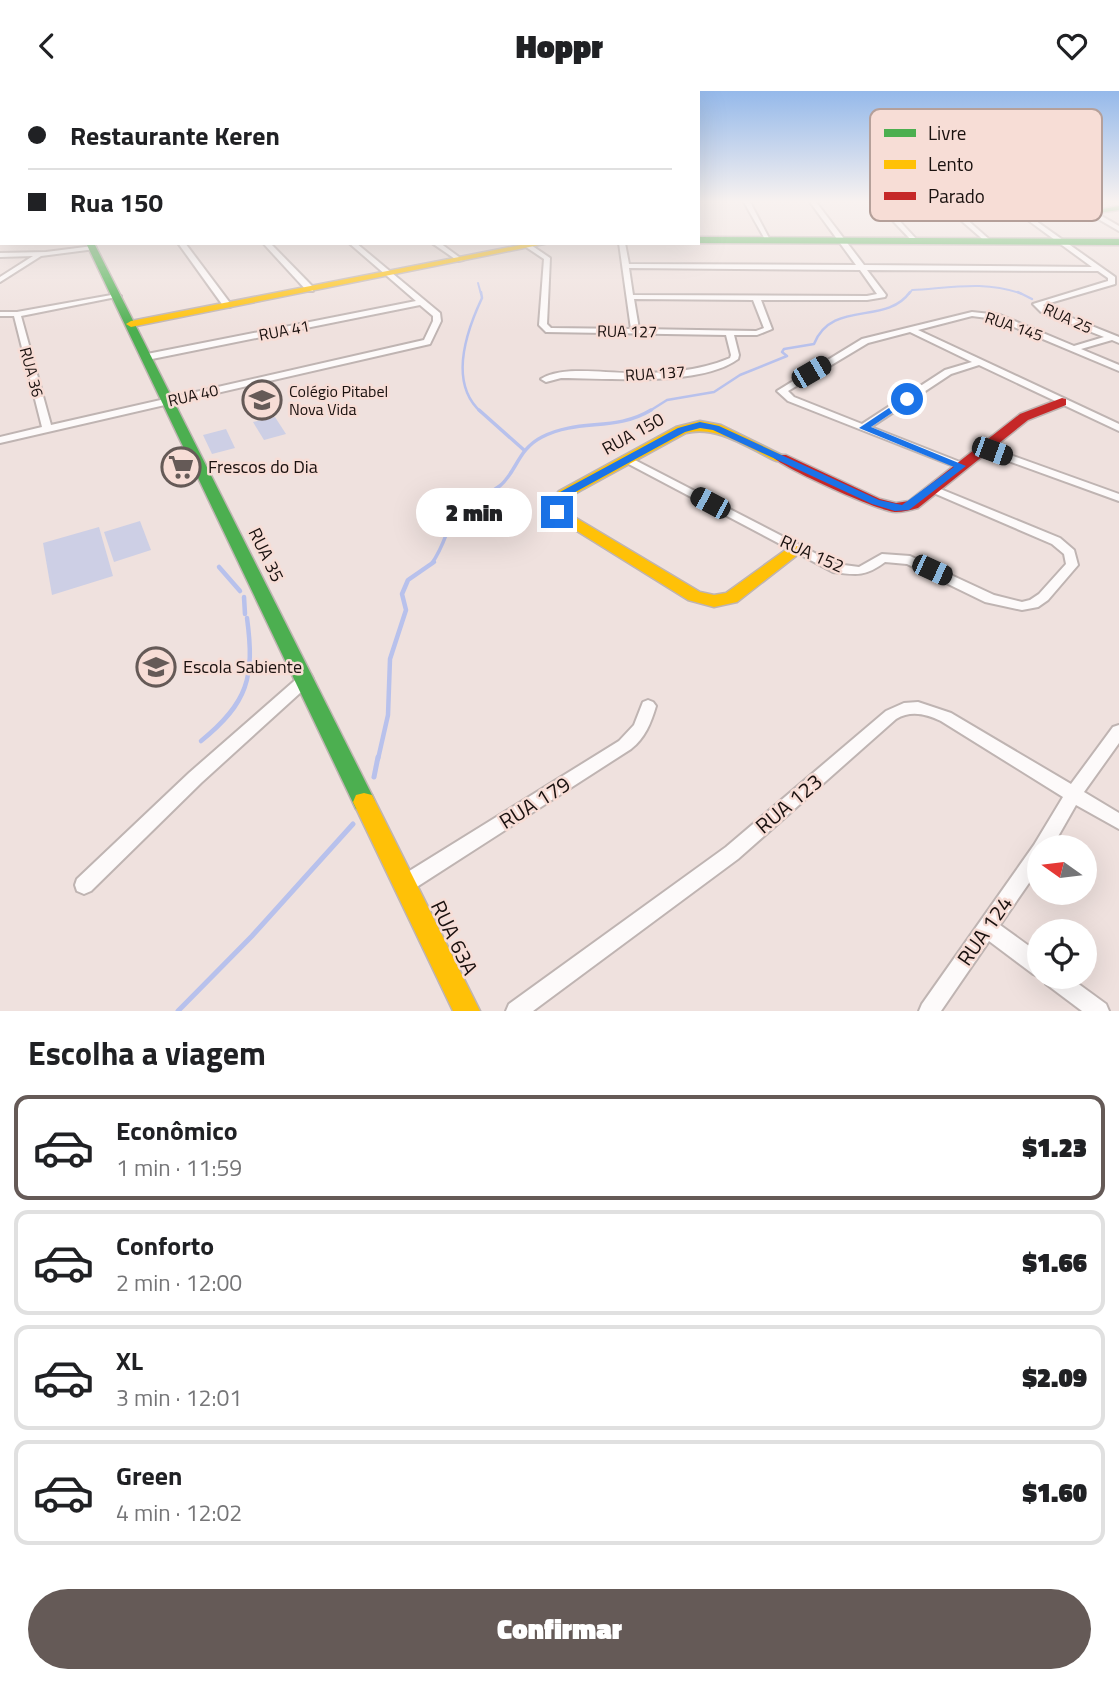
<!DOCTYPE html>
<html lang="pt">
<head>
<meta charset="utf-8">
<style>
  :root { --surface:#fff; --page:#f2f2f2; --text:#202124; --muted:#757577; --line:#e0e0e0; --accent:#655a57 }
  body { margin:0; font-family:"Titillium Web",sans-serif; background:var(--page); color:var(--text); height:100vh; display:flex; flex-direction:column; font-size:26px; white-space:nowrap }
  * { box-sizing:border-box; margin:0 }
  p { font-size:23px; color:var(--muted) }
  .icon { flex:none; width:38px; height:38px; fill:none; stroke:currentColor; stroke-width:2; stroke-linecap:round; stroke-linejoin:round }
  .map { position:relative; height:920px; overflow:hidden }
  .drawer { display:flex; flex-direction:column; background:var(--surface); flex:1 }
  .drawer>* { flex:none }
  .banner { position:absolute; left:0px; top:0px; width:700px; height:154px; box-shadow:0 7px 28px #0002; display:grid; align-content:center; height:154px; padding:0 28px; background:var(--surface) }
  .needle { width:46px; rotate:284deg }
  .buttons { position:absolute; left:1027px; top:744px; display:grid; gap:14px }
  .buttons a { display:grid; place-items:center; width:70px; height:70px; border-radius:50%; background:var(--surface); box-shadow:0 7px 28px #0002; font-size:35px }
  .end { position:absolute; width:32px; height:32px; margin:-16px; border:9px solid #1a73e8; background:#fff; box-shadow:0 0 0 4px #fff }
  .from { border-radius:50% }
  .bubble { position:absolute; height:49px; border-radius:24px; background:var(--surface); box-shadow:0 7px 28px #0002; font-size:23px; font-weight:800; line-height:49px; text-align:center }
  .car { position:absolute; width:21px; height:42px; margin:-21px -10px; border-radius:9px; box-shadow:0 0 5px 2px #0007; background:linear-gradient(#222 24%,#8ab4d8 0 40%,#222 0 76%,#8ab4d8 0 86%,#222 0) }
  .banner b { display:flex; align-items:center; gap:24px; height:66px; font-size:26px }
  .banner b+b { border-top:2px solid var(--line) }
  .banner i { width:18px; height:18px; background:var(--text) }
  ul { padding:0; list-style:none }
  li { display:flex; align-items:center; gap:21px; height:105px; margin:0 14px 10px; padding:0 14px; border:4px solid var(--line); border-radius:14px }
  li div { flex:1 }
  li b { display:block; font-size:26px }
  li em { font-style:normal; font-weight:800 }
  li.on { border-color:var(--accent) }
  li>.icon { width:63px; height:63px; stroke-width:1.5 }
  h2 { padding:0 28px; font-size:32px; line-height:84px }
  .cta { display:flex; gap:14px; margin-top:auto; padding:14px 28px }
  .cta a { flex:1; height:80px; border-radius:42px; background:var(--accent); color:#fff; font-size:28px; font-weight:800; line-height:80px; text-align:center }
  header { display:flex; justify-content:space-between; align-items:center; height:91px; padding:0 28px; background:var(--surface); font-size:32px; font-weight:800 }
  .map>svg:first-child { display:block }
  .green { fill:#cdcfe5 }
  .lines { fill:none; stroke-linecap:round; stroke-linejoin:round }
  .stream-far4 { stroke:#b8c1ec; stroke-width:2 }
  .stream-far3 { stroke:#b8c1ec; stroke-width:2.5 }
  .stream-far2 { stroke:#b8c1ec; stroke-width:3.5 }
  .stream-far1 { stroke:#b8c1ec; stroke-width:4.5 }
  .stream { stroke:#b8c1ec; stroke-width:5 }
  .street-casing { stroke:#bfb4b2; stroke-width:4 }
  .fast-casing { stroke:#bfb4b2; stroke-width:3 }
  .slow-casing { stroke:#bfb4b2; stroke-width:3 }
  .jam-casing { stroke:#bfb4b2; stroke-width:3 }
  .street { fill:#fdfafa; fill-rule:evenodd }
  .fast { fill:#4caf50; fill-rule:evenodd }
  .slow { fill:#ffc107; fill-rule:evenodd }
  .jam { fill:#c62828; fill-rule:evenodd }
  .route { fill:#1a73e8 }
  .labels { text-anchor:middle; stroke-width:5; stroke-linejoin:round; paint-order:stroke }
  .far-street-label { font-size:16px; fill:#1a110f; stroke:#f7ddd6 }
  .far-poi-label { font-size:16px; fill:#1a110f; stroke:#f7ddd6; text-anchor:start }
  .street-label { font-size:18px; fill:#1a110f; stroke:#f7ddd6 }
  .poi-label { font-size:18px; fill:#1a110f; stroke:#f7ddd6; text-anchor:start }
  .near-street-label { font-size:21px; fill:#1a110f; stroke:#f7ddd6 }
  .key { fill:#f7ddd6; stroke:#b5a09a; stroke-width:2 }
  .key-label { font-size:19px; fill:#1a110f }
</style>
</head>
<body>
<header><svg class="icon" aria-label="back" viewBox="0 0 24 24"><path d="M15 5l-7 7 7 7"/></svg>Hoppr<svg class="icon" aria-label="heart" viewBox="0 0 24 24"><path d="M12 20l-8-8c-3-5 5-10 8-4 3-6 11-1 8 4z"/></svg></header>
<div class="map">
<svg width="1119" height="920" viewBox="0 0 1119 920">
  <rect width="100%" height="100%" fill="#efe1de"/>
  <g class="green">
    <path d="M 275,326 L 286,343 L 264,349 L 253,331 Z"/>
    <path d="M 226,338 L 235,357 L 212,363 L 203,344 Z"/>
    <path d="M 140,430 L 151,459 L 114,471 L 104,441 Z"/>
    <path d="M 99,436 L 113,485 L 52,504 L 43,452 Z"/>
  </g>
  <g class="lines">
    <g class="stream-far4">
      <path d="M 478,192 L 481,203"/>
      <path d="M 909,203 L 912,199 C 949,197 986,189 1022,203"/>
    </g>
    <g class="stream-far3">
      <path d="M 481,201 L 482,207 C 466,241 448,292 481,321"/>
      <path d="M 1018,201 L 1032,208"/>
      <path d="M 648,321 L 667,309 L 714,301 L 740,284 L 787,265 L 782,261 L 784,258 L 814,253 C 832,208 886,235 910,201"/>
    </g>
    <g class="stream-far2">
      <path d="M 479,319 L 524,359"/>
      <path d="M 432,472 C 449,448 445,430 470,405 C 519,402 508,363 542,346 C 579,327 615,341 651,319"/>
    </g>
    <g class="stream-far1">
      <path d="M 219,476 L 240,500"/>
      <path d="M 244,506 L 245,523"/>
      <path d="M 201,650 C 248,612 255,586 247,527"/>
      <path d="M 378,668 L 388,624 L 390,568 L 406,519 L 402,503 L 408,489 L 434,471"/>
    </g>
    <g class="stream">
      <path d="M 374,686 L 378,666"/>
      <path d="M 178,920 L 252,845 L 353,733"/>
    </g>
    <g class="street-casing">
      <g id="street">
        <path d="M 744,111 L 750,111 L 771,151 L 766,150 Z"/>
        <path d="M 810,111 L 816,111 L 864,174 L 1092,176 L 1025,127 L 988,111 L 1002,113 L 1033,111 L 1008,116 L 1029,125 L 1115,186 L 1115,193 L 1043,214 L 1047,217 L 1119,246 L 1119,252 L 1112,249 L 1081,258 L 1119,274 L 1119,280 L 995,228 L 972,225 L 918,239 L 1119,333 L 1119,340 L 979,274 L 951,283 L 871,336 L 965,373 L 966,375 L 965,377 L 961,378 L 788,310 L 777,300 L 862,248 L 972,221 L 1000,224 L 1074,255 L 1104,246 L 1041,221 L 1033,213 L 1108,190 L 1108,187 L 1098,180 L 867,179 L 886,204 L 885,206 L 867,209 L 761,209 L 772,238 L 757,244 L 734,244 L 739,264 L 738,268 C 700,296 608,287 561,287 L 546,291 L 541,288 C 562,275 603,282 628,282 C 663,282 697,281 730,267 L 731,264 L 726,244 L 546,241 L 539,234 L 544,168 L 520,152 L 528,152 L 550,167 L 547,233 L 551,237 L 631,238 L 619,152 L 625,152 L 629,173 L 856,174 ZM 629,177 L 860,179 L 877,203 L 867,205 L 633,204 ZM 634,208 L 753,209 L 764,237 L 756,240 L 639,238 ZM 910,241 L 972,271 L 945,279 L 862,333 L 794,306 L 788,300 L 868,252 Z"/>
        <path d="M 875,111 L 882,111 L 918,150 L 918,152 L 914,152 Z"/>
        <path d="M 940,111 L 947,111 L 991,150 L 991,152 L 987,152 Z"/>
        <path d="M 1059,111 C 1081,111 1101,125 1119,135 L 1119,140 L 1088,122 Z"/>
        <path d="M 178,152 L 185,152 L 230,212 L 230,216 L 224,216 Z"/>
        <path d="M 263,152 L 270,152 L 313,196 L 313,200 L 307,200 Z"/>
        <path d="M 349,152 L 356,152 L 440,222 L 441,230 L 430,253 L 0,352 L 0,346 L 42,336 L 14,225 L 0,225 L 0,221 L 17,221 L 117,203 L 121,205 L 21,225 L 51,334 L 424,249 L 433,230 L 433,225 L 420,214 L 147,269 L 143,266 L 147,263 L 416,210 Z"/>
        <path d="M 432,152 L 440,152 L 463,169 L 458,170 Z"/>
        <path d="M 93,155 L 96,157 L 95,158 L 41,165 L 0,191 L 0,186 L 33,165 L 0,166 L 0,162 L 46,161 Z"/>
        <path d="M 985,355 L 1119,403 L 1119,410 L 981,360 L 981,356 Z"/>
        <path d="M 627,365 L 836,473 L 859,476 L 882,463 L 910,465 L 994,504 L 1022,511 L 1030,509 L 1039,503 L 1066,473 L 1064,463 L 1052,453 L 929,400 L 927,398 L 933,395 L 1060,447 L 1074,459 L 1078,474 L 1048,509 L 1038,516 L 1022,519 L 985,511 L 907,473 L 885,471 C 865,486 856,484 833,481 L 623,370 L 622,368 L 623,366 Z"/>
        <path d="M 306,583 L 311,584 L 313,588 L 311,592 L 201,692 L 91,800 L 84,803 L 77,800 L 75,794 L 77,788 L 189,682 L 301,584 Z"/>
        <path d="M 648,609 L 653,611 L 656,615 C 651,632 645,647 631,658 L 412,799 L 405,802 L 398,799 L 396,793 L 398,787 L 619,650 L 634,634 L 643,611 Z"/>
        <path d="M 918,611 L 951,622 L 1071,693 L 1113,636 L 1119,634 L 1119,652 L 1084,701 L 1119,722 L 1119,738 L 1076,714 L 1052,756 L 1040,756 L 1040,776 L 1000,834 L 1040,863 L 1040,886 L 1041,886 L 1040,886 L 1033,883 L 989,850 L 941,920 L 919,920 L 922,913 L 1034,754 L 1063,706 L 941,630 C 926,623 911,619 896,628 L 738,768 L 533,920 L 506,920 L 509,913 L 726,756 L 886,620 L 904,612 Z"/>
        <path d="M 1043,886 L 1069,886 L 1106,913 L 1109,920 L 1082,920 L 1046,893 Z"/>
      </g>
    </g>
    <g class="fast-casing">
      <g id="fast">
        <path d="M 1119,115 L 1119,119 L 1090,123 L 1086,121 Z"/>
        <path d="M 698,146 L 1119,148 L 1119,154 L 698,152 Z"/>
        <path d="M 86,152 L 94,152 L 372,704 L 375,711 L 372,718 L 364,720 L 356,718 Z"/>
      </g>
    </g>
    <g class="slow-casing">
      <g id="slow">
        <rect x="0" y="135" width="2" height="4"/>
        <path d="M 531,152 L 549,152 L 131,236 L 126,233 L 131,230 Z"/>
        <path d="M 700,330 L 721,334 L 788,367 L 786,370 L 776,370 C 748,357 717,334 686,342 L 569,406 L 562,415 L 566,421 L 700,501 L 714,504 L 726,502 L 791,455 L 803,455 L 805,458 L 737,511 L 714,516 L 688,509 L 556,427 L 547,415 L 559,400 L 676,336 Z"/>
        <path d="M 364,702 L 372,704 L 480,920 L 453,920 L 353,711 L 356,704 Z"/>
      </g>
    </g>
    <g class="jam-casing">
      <path id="jam" d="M 1062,307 L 1066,308 L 1066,314 L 1028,329 L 918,417 C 911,419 903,421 896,421 C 880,421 786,378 774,367 L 776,364 L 786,364 L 880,408 L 896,412 L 909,410 L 1020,323 Z"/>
    </g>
    <use href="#street" class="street"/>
    <use href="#fast" class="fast"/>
    <use href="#slow" class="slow"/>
    <use href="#jam" class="jam"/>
  </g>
  <linearGradient id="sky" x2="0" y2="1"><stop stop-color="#95b9ea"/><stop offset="0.46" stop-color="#f8f2f0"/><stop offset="1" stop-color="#f8f2f0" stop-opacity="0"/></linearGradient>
  <rect width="1119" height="240" fill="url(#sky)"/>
  <path class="route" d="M 907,305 L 910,306 L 910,310 L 871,336 L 966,375 L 909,419 L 895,420 L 872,413 L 713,339 L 700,337 L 685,341 L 568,405 L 561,411 L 560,423 L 551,421 L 550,410 L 560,401 L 678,337 L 700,331 L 719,335 L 879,409 L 902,414 L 954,376 L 859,337 Z"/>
  <defs>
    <g id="university-ring" transform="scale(2.0125)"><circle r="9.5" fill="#f7ddd6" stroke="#655a57" stroke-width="1.5"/><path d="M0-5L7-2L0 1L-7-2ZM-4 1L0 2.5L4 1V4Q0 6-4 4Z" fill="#655a57"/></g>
    <g id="supermarket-ring" transform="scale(2.0125)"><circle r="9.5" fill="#f7ddd6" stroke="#655a57" stroke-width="1.5"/><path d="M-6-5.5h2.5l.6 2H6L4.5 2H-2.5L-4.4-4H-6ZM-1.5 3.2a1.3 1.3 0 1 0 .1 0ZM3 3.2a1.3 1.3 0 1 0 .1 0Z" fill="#655a57"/></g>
    <g id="school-ring" transform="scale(2.0125)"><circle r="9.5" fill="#f7ddd6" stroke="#655a57" stroke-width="1.5"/><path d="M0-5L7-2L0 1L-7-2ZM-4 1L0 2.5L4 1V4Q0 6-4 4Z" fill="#655a57"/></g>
  </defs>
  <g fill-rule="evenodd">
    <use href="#university-ring" x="262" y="309"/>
    <use href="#supermarket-ring" x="181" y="376"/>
    <use href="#school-ring" x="156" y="576"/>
  </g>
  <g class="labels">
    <g class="far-street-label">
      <text transform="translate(1068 227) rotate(24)" y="6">RUA 25</text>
      <text transform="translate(1014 235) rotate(19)" y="6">RUA 145</text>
      <text transform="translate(284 239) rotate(-11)" y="6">RUA 41</text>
      <text transform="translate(627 240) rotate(1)" y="6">RUA 127</text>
      <text transform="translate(32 281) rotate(75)" y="6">RUA 36</text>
      <text transform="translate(655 282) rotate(-4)" y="6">RUA 137</text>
      <text transform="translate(193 304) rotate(-13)" y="6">RUA 40</text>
    </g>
    <g class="far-poi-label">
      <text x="289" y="306">Colégio Pitabel<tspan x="289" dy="18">Nova Vida</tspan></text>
    </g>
    <g class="street-label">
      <text transform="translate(633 343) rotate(-29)" y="6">RUA 150</text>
      <text transform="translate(812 463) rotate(24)" y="6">RUA 152</text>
      <text transform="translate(266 464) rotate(64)" y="6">RUA 35</text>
    </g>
    <g class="poi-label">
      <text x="208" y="382">Frescos do Dia</text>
      <text x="183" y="582">Escola Sabiente</text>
    </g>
    <g class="near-street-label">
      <text transform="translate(535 712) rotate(-32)" y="7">RUA 179</text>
      <text transform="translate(789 713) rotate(-40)" y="7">RUA 123</text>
      <text transform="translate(985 840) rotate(-55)" y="7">RUA 124</text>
      <text transform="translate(454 847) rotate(64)" y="7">RUA 63A</text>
    </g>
  </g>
  <rect x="870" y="18" width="232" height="112" rx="10" class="key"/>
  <rect x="884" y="38" width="32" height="8" fill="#4caf50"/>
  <rect x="884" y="69" width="32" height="9" fill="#ffc107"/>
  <rect x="884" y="101" width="32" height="8" fill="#c62828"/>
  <g class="key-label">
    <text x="928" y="49">Livre</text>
    <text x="928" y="80">Lento</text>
    <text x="928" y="112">Parado</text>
  </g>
</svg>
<div class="buttons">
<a><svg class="needle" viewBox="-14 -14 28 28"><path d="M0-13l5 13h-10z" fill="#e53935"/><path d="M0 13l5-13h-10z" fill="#757577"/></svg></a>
<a><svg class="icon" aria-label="locate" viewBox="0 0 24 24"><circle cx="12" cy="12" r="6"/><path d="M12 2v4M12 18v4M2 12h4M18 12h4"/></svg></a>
</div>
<i class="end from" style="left:907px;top:308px"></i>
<i class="end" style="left:557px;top:421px"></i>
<div class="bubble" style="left:416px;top:397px;width:116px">2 min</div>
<i class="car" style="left:811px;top:281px;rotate:60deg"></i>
<i class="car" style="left:992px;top:360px;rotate:110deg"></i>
<i class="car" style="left:710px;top:412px;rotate:298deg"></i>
<i class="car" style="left:932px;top:479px;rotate:115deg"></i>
<div class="banner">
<b><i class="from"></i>Restaurante Keren</b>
<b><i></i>Rua 150</b>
</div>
</div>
<section class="drawer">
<h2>Escolha a viagem</h2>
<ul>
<li class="on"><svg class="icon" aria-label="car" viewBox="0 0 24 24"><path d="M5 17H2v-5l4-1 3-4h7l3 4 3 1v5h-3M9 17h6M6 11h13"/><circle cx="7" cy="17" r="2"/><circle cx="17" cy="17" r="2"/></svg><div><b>Econômico</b><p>1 min · 11:59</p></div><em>$1.23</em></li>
<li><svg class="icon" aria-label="car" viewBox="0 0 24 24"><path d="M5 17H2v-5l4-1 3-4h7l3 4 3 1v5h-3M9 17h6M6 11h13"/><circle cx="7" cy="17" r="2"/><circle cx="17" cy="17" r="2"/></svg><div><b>Conforto</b><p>2 min · 12:00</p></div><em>$1.66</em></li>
<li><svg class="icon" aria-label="car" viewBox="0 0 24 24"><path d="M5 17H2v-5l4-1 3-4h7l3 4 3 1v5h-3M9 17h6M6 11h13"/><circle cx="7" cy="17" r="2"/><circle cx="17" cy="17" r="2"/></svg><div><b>XL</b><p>3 min · 12:01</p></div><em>$2.09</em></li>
<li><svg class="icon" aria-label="car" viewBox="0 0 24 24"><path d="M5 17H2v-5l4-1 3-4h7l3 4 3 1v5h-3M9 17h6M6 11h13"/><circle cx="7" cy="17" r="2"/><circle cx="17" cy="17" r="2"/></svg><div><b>Green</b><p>4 min · 12:02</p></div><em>$1.60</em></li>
</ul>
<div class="cta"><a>Confirmar</a></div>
</section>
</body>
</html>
